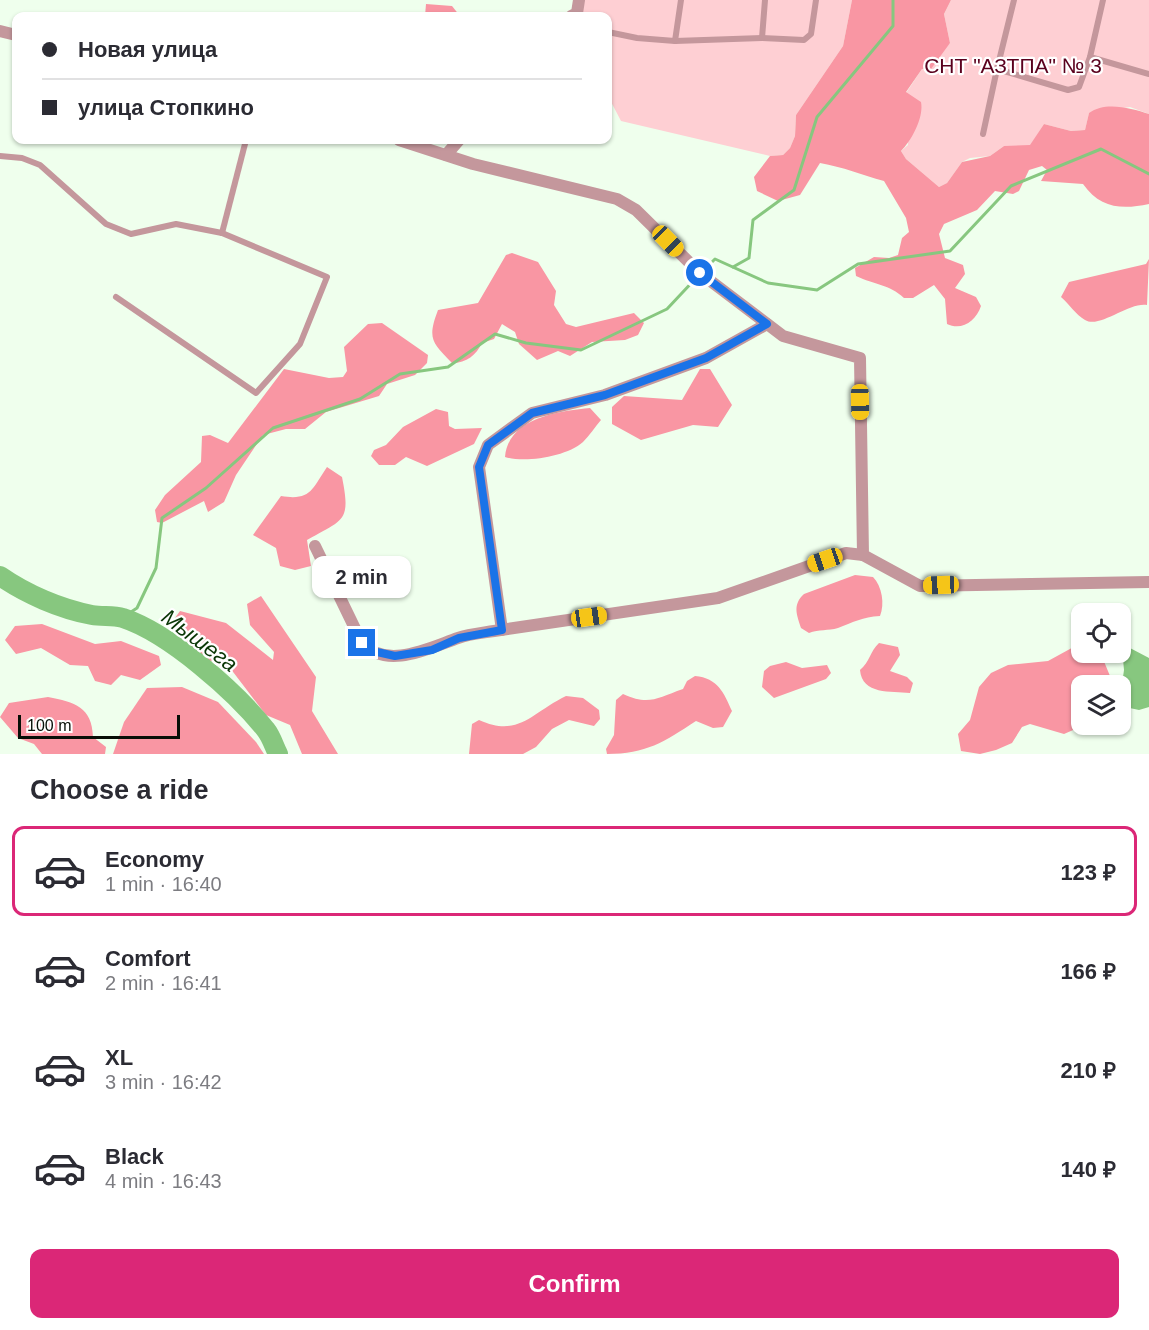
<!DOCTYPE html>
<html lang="en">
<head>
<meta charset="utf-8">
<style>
  :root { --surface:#fff; --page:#f7f7f7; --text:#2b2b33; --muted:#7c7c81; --line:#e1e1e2; --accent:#db2777 }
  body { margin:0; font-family:Helvetica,sans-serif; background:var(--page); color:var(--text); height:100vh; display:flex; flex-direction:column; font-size:22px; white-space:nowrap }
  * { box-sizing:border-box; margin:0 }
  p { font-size:20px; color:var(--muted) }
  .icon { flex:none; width:33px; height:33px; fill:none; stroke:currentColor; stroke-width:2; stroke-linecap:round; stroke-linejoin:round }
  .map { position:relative; height:754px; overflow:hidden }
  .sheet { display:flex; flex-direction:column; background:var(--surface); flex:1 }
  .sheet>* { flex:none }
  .hud { position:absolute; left:12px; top:12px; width:600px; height:132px; border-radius:12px; box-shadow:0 2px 4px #0004; display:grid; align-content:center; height:132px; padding:0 30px; background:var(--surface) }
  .controls { position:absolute; left:1071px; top:603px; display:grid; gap:12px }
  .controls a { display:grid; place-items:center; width:60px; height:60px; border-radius:12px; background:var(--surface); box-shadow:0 2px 4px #0004; font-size:30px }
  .scale { position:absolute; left:18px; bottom:15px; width:162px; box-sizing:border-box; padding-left:6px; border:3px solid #080e07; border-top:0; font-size:16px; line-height:21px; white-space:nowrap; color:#080e07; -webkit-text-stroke:4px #fff; paint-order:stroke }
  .end { position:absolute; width:27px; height:27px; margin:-14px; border:8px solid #1a73e8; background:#fff; box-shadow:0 0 0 3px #fff }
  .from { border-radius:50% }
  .bubble { position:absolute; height:42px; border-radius:12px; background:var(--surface); box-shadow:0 2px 4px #0004; font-size:20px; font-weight:700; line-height:42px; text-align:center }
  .car { position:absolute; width:18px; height:36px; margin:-18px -9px; border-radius:8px; box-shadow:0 0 4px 2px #0007; background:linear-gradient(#f5c518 24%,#345 0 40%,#f5c518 0 76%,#345 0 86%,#f5c518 0) }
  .hud b { display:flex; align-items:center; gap:21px; height:57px; font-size:22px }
  .hud b+b { border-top:2px solid var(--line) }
  .hud i { width:15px; height:15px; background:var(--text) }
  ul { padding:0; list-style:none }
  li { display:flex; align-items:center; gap:18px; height:90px; margin:0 12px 9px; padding:0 18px; border:3px solid transparent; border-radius:12px }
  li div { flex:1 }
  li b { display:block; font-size:22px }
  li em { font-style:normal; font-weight:700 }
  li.selected { border-color:var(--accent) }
  li>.icon { width:54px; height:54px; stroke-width:1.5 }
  h2 { padding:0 30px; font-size:27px; line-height:72px }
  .button { display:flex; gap:12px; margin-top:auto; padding:12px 30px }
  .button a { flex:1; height:69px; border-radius:12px; background:var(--accent); color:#fff; font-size:24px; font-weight:700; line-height:69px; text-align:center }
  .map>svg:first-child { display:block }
  .green { fill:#fecfd3 }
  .forest { fill:#f996a3 }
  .water { fill:#87c77f }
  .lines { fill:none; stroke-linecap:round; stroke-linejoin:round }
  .stream { stroke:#87c77f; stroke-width:3 }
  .river { stroke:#87c77f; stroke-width:20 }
  .lane { stroke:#c4979c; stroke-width:6 }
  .street { stroke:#c4979c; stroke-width:12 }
  .route { stroke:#1a73e8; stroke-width:8 }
  .labels { text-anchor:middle; stroke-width:4.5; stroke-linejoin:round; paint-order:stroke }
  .park-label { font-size:21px; fill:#5a001d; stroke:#fff }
  .water-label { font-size:22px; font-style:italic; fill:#0a3706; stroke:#fff }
</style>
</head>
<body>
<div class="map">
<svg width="1149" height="754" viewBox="0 0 1149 754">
  <rect width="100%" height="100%" fill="#efffed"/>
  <g class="green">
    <path d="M 583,0 L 852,0 L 843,46 L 796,115 L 795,136 L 790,148 L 783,155 L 770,156 L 621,121 L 608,96 L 608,16 L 581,16 Z"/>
    <path d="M 951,0 L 1149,0 L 1149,114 L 1130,107 L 1089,113 L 1085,130 L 1071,131 L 1044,124 L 1030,146 L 1004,146 L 990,156 L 970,158 L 962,162 L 947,183 L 939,187 L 906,159 L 901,151 L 908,145 L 906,93 L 922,69 L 950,43 L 944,14 Z"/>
  </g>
  <g class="forest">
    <path d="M 852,0 L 951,0 L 944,14 L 950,43 L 931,69 L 922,69 L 906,92 L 921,102 C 924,117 912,140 901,151 L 906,159 L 939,187 L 947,183 L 962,162 L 990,156 L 1004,146 L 1030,145 L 1044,124 L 1071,131 L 1085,130 L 1089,113 C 1105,101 1131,108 1149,114 L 1149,204 C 1121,210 1100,208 1083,184 L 1041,181 L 1047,170 L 1042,166 L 1029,170 L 1019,191 L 1013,194 L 995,191 L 977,210 L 944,224 L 939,234 L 945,258 L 963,265 L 965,274 L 955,288 L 976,297 L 981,306 C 976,321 962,331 947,324 L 945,299 L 934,285 L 913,298 L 904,298 C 889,284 875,285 856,276 L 855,268 L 874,257 L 889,258 L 898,255 L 902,238 L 909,232 L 906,218 L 884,181 C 862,175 843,167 820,163 L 800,195 L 778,201 L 757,191 L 754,177 L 770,156 L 783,155 L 790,148 L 795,136 L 796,115 L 843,46 Z"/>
    <path d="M 426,4 L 452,6 L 460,16 L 425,16 Z"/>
    <path d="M 512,253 L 538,262 L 556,291 L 554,305 L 566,324 L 576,327 L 634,313 L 644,323 L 638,335 L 625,340 L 592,342 L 570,356 L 558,351 L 537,360 L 519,344 L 515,332 L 502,324 L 494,339 L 482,343 C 476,355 467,363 452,363 C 432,342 427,339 438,310 L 478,303 L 506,255 Z"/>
    <path d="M 1149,259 L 1147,305 C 1128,302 1100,329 1085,320 C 1076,315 1069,304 1061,297 L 1069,282 L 1146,264 Z"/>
    <path d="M 382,323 L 428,355 L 427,363 L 415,375 L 387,384 L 379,396 L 326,412 L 305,429 L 286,429 L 263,435 L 236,475 L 224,502 L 208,512 L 204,501 L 162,523 L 157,522 L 155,510 L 165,495 L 201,462 L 202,436 L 210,435 L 228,443 L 284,369 L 329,378 L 343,377 L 347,371 L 344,347 L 368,324 Z"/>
    <path d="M 700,369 L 710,369 L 732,405 L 718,427 L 693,425 L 641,440 L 612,424 L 612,407 L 624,396 L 682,400 Z"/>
    <path d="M 590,408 L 601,420 C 595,427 589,436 583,442 C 566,457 525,463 505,457 C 508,418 559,411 590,408 Z"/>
    <path d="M 436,409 L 448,412 L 449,426 L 455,429 L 482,428 L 474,444 L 427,466 L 406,457 L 395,465 L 379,465 L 371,456 L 374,450 L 386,445 L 403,427 Z"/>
    <path d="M 327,467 L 342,477 C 351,522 344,519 307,540 L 311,566 L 295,570 L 280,566 L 276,548 L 253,535 L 281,496 C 311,501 312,489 327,467 Z"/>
    <path d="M 855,575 L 873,577 C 882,586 885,604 880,616 C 862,617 854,622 838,628 C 828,631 819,629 809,633 L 801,628 C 797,615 792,605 804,594 Z"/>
    <path d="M 261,596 L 316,677 L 312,711 L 338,754 L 302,754 L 290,725 L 266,715 L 227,664 L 201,659 L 172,622 L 180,611 L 226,623 L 273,660 L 274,652 L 250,625 L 247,604 Z"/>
    <path d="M 42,624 L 95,644 L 121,641 L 159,656 L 161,665 L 140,680 L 121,675 L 111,685 L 95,681 L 88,666 L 70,665 L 41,648 L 16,654 L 5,640 L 15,626 Z"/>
    <path d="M 879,643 L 898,647 L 900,655 L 890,671 L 907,677 L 913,683 L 910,693 C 891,691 862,695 860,670 C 870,662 870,651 879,643 Z"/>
    <path d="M 1079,644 L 1081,646 L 1082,652 L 1093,653 L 1103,659 L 1110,676 L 1107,685 L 1082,686 L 1082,724 L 1098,725 L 1096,731 L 1080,727 L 1064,734 L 1030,724 L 1022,727 L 1012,743 L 996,750 L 980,754 L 961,751 L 958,734 L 970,720 L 979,687 L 991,673 L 1008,665 L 1048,661 Z"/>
    <path d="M 786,662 L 802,668 L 827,665 L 831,673 L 826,679 L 774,698 L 762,687 L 764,671 L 770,666 Z"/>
    <path d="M 695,676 C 718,678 724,693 732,711 L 723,727 L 713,728 L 696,721 C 664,742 646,754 607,754 L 606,749 L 614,735 L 616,700 L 623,694 C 649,706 657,698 683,689 L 687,681 Z"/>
    <path d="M 182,687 L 218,702 L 256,742 L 264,754 L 113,754 L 124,722 L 147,688 Z"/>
    <path d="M 566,696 L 583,698 L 599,710 L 600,719 L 594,726 L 569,720 L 552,729 L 536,747 L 523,754 L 469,754 L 472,724 L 479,720 C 519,738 531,713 566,696 Z"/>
    <path d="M 48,697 C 75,702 92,707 93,737 L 106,747 L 105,754 L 42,754 L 34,744 L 18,738 L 0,717 L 9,703 Z"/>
  </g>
  <path class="water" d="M 1130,648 L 1149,658 L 1149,707 L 1139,710 L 1125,707 L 1126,691 L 1122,684 L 1124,670 L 1122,649 Z"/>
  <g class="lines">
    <g class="stream">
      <path d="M 733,267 L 749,258 L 753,220 L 794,190 L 817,117 L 893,26 L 893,0"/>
      <path d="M 702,272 L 715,259 L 768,283 L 817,290 L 858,264 L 950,251 L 1011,186 L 1101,149 L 1149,174"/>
      <path d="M 122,618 L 137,608 L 156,568 L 162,518 L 206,488 L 273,428 L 360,399 L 400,374 L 448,367 L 495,334 L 526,343 L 581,350 L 667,309 L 697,277"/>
    </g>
    <path class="river" d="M 0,576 C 26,594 60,609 92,615 C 102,617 113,615 123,618 C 169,633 236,692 266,730 C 271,736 274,746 278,754"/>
    <g class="lane">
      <path d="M 608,32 L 637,38 L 675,41 L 762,38 L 804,40 L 811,34 L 816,0"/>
      <path d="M 762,38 L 765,0"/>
      <path d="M 675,41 L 681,0"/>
      <path d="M 1090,57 L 1103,0"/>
      <path d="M 997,69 L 1014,0"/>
      <path d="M 983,134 L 997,69 L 1068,90 L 1079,87 L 1090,57 L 1149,74"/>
      <path d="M 0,156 L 22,158 L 40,165 L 106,224 L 131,234 L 176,224 L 222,233 L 327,277 L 300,344 L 256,393 L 116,297"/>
      <path d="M 222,233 L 246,140"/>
    </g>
    <g class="street">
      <path d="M 571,16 L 577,13 L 579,0"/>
      <path d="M 0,31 L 16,35"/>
      <path d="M 399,140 L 473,164 L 617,199 L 636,210 L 700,273 L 783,336 L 860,358 L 863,555 L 920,586 L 1149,582"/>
      <path d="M 446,155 L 459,140"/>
      <path d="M 315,546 L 362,643 C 387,670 429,648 458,638 C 469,634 482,633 494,631 L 718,598 L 846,553 L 863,555"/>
      <path d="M 502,630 L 479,467 L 488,445 L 532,413 L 605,395 L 706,358 L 767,324"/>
    </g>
  </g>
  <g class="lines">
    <path class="route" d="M 362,643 L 368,650 L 395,656 L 432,650 L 459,638 L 502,630 L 479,467 L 488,445 L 532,413 L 605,395 L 706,358 L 767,324 L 700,273"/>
  </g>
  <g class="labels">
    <g class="park-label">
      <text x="1013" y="73">СНТ "АЗТПА" № 3</text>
    </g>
    <g class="water-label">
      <text transform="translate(200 640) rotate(37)" y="8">Мышега</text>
    </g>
  </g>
</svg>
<div class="controls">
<a><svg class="icon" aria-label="locate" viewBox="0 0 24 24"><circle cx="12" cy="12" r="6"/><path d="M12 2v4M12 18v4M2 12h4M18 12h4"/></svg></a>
<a><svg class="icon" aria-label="layers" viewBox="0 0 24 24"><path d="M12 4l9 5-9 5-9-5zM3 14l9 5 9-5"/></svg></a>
</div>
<div class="scale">100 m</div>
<i class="end from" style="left:700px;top:273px"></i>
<i class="end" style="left:362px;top:643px"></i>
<div class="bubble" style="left:312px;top:556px;width:99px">2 min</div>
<i class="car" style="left:668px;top:241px;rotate:135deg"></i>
<i class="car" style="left:860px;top:402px;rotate:179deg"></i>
<i class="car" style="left:825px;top:560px;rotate:251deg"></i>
<i class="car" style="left:941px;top:585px;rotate:268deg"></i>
<i class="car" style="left:589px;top:617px;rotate:82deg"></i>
<div class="hud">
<b><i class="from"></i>Новая улица</b>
<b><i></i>улица Стопкино</b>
</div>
</div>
<section class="sheet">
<h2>Choose a ride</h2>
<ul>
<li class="selected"><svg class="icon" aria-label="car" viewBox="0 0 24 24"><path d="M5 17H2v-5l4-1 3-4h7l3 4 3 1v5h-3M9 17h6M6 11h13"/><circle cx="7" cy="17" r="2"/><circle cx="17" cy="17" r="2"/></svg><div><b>Economy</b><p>1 min · 16:40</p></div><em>123 ₽</em></li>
<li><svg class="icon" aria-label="car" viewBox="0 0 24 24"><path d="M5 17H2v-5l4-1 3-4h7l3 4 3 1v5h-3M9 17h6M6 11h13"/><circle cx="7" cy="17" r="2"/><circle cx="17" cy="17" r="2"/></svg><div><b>Comfort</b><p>2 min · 16:41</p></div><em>166 ₽</em></li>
<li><svg class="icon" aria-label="car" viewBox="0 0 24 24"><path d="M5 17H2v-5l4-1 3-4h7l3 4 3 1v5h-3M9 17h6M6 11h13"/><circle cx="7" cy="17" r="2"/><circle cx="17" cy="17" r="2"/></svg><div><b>XL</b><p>3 min · 16:42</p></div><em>210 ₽</em></li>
<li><svg class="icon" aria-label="car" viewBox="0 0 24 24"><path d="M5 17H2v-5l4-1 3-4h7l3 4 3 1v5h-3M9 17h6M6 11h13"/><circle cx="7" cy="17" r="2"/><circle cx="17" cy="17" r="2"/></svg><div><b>Black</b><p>4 min · 16:43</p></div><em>140 ₽</em></li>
</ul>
<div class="button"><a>Confirm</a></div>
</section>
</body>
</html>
